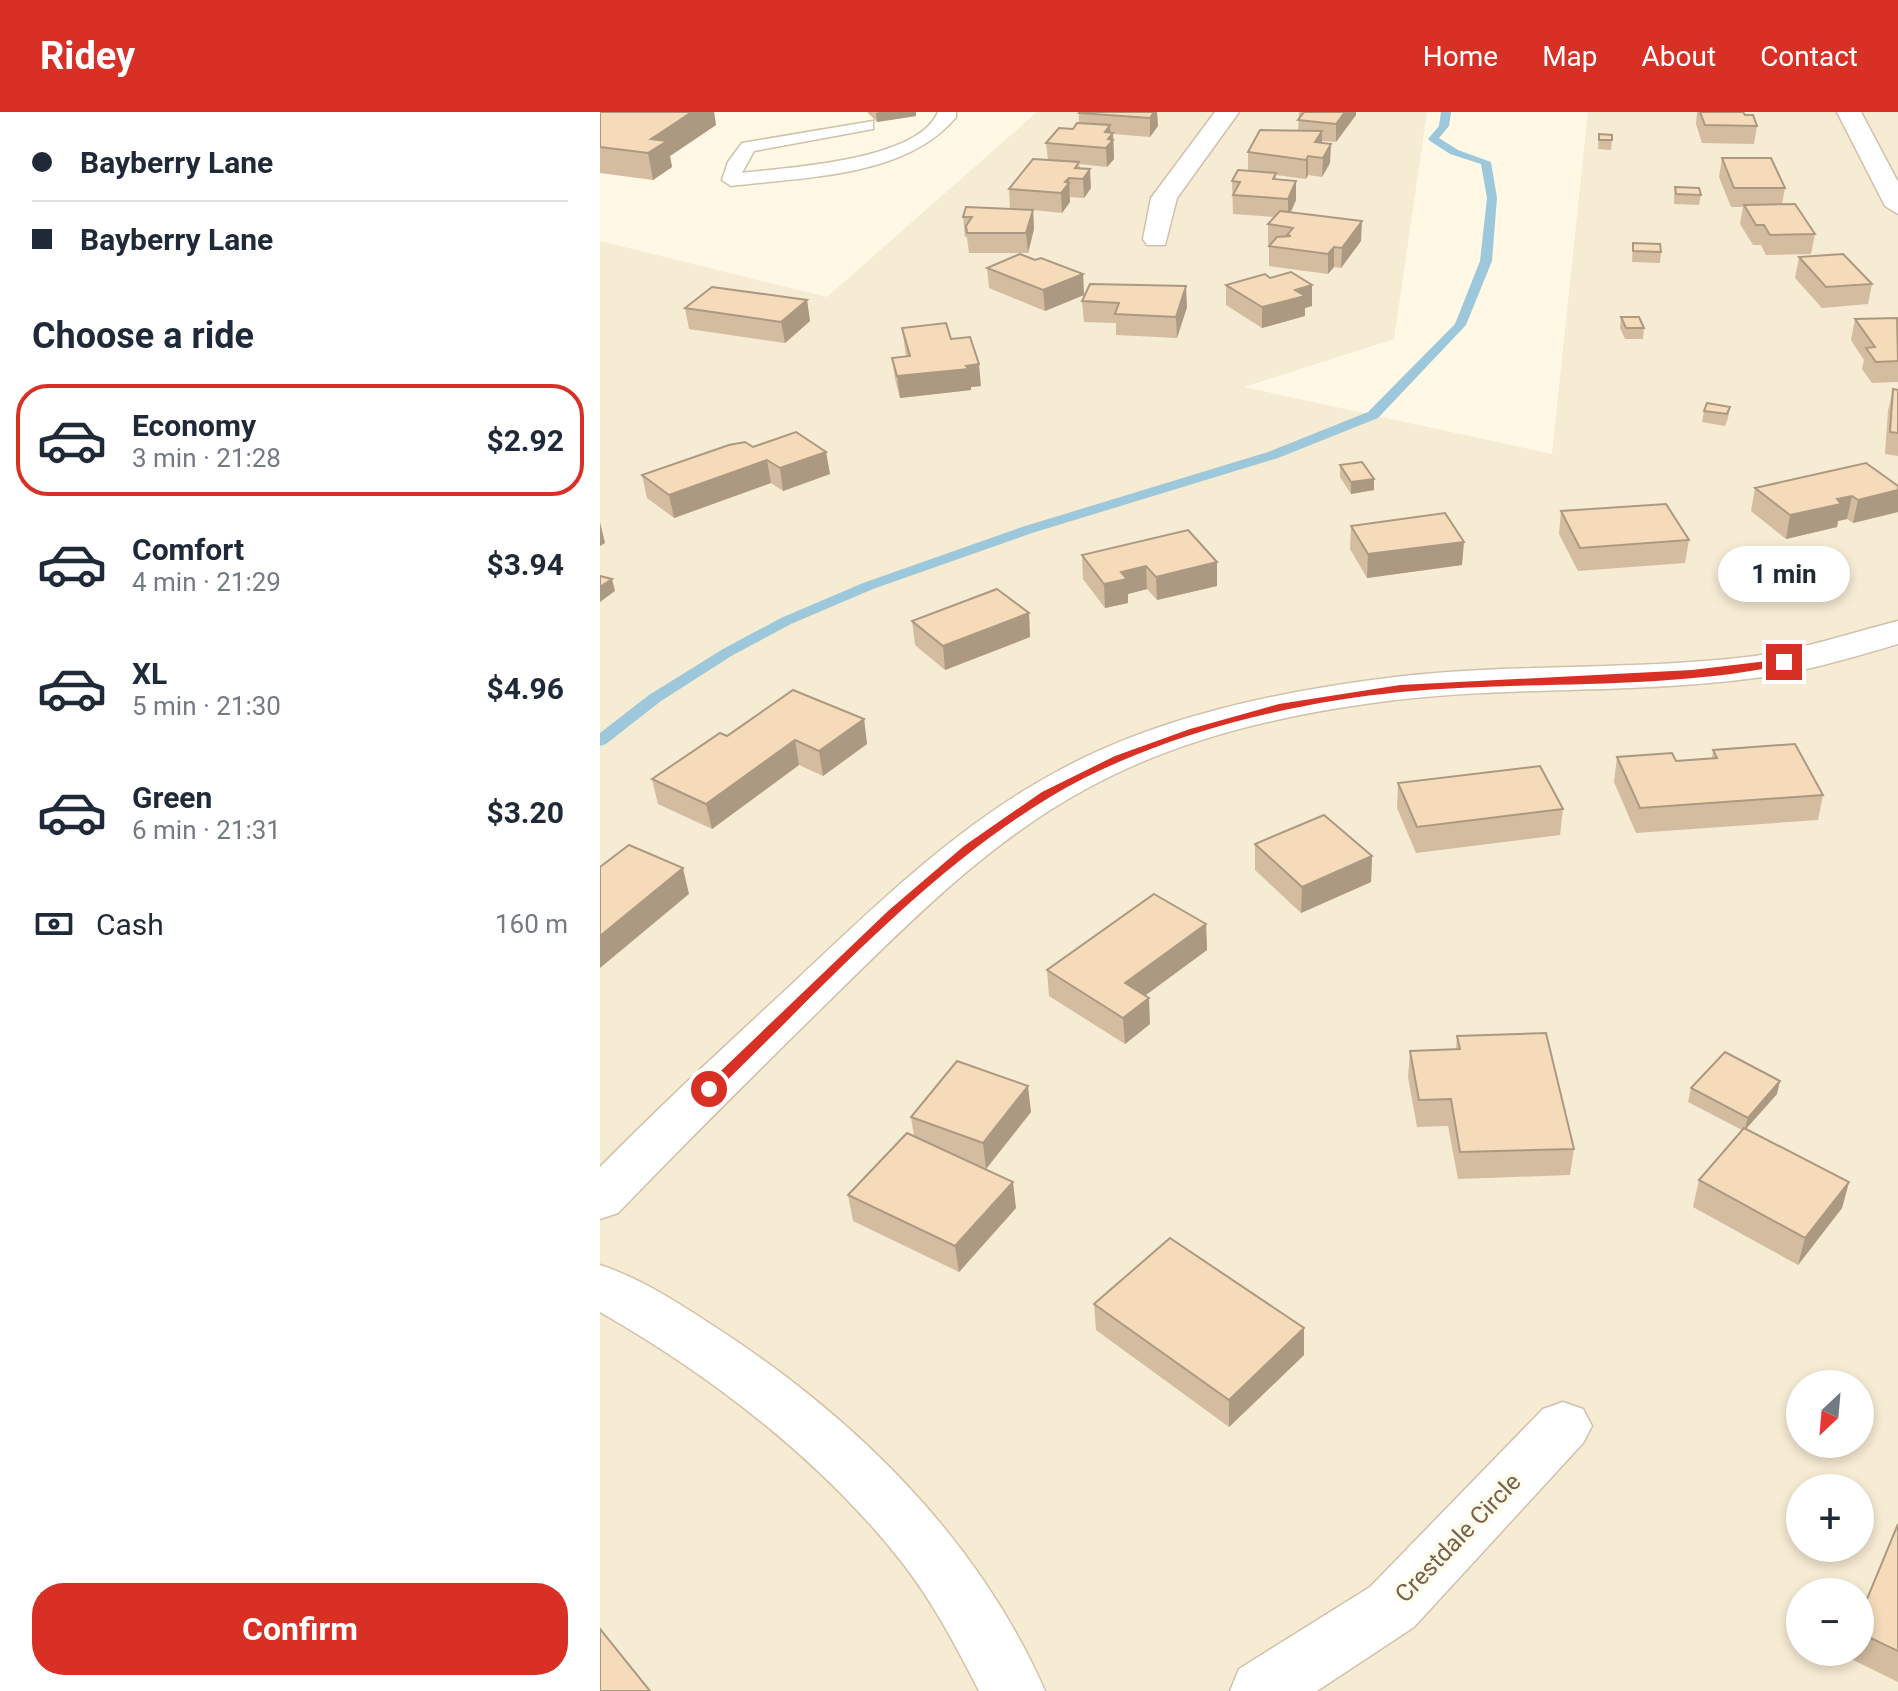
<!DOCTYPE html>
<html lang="en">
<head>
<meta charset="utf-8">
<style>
  :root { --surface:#fff; --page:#f2f2f3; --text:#1f2937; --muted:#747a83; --line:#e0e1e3; --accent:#d93025 }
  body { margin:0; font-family:Roboto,sans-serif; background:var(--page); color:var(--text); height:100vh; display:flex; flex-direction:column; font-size:30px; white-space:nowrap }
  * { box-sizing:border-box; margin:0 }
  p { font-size:26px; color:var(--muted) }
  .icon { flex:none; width:44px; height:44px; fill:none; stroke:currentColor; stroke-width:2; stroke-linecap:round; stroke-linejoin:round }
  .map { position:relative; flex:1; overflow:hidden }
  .side { display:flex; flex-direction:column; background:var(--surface); width:600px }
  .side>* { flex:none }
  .top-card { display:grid; align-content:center; height:176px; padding:0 32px; background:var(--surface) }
  .needle { width:52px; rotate:206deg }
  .tools { position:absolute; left:1186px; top:1258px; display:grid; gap:16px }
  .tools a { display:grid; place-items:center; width:88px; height:88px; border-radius:50%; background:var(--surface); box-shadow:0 4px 12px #0003; font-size:40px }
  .end { position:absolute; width:36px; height:36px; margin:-18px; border:10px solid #d93025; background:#fff; box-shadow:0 0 0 4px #fff }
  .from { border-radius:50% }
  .bubble { position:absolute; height:56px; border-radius:28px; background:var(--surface); box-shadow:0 4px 12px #0003; font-size:26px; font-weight:700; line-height:56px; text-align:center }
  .top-card b { display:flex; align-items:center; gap:28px; height:76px; font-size:30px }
  .top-card b+b { border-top:2px solid var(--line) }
  .top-card i { width:20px; height:20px; background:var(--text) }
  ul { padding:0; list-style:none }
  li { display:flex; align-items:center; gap:24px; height:112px; margin:0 16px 12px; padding:0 16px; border:4px solid transparent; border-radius:32px }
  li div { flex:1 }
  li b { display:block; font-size:30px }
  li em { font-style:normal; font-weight:700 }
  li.active { border-color:var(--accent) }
  li>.icon { width:72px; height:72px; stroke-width:1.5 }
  h2 { padding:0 32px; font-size:36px; line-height:96px }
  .pay { display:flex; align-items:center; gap:20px; height:88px; padding:0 32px; font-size:30px }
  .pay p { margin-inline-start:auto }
  .cta { display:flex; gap:16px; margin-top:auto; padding:16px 32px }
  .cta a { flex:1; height:92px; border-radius:32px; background:var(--accent); color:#fff; font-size:32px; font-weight:700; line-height:92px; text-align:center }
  header { display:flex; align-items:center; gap:48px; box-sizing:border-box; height:112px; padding:0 40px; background:var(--accent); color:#fff }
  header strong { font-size:38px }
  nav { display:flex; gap:44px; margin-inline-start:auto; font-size:28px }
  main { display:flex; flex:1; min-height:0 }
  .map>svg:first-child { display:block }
  .residential { fill:#f6ebd3; fill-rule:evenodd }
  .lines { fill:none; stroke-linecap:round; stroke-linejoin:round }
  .stream { fill:#9dc8dc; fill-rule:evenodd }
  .lane-casing { stroke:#d0c1aa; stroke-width:3 }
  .street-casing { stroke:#d0c1aa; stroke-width:3 }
  .secondary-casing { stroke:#d4c2a7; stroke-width:3 }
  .lane { fill:#fff; fill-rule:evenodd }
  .street { fill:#fff; fill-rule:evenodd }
  .secondary { fill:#fff; fill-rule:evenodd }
  .wall { fill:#d3bca0 }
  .shaded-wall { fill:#ac9982 }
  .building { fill:#f5dbba; stroke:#ac9982; stroke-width:2 }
  .route { fill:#d93025 }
  .labels { text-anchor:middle; stroke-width:8; stroke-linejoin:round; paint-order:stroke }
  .near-street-label { font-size:24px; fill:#796148; stroke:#fffbed }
</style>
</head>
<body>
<header>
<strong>Ridey</strong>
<nav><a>Home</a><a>Map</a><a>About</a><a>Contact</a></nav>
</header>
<main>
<section class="side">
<div class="top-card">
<b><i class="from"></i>Bayberry Lane</b>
<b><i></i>Bayberry Lane</b>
</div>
<h2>Choose a ride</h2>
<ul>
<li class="active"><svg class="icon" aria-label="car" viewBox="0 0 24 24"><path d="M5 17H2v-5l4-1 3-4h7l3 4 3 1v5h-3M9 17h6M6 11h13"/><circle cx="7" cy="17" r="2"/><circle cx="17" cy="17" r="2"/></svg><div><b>Economy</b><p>3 min · 21:28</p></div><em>$2.92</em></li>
<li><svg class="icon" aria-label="car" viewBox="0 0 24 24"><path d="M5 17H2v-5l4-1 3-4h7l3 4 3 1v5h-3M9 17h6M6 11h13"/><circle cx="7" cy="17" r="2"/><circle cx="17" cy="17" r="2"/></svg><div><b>Comfort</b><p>4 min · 21:29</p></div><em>$3.94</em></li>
<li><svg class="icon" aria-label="car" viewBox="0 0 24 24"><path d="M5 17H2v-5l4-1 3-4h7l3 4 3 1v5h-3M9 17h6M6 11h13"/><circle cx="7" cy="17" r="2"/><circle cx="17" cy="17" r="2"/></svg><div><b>XL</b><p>5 min · 21:30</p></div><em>$4.96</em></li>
<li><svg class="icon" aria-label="car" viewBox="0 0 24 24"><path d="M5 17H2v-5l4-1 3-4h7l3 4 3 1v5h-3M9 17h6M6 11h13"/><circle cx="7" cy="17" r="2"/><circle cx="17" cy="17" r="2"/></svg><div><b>Green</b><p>6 min · 21:31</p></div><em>$3.20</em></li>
</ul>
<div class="pay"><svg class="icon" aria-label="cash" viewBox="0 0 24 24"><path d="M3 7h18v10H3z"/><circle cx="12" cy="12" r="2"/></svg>Cash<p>160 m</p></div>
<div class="cta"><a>Confirm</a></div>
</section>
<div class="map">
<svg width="1298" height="1579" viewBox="0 0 1298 1579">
  <rect width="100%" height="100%" fill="#fef8e5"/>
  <path class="residential" d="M 437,0 L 827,0 L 794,227 L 644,275 L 952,342 L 988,0 L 1298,0 L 1298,1579 L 0,1579 L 0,129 L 227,185 ZM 1200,1272 L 1260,1272 L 1260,1332 L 1200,1332 ZM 1200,1376 L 1260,1376 L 1260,1436 L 1200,1436 ZM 1200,1480 L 1260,1480 L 1260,1540 L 1200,1540 Z"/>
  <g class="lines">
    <path class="stream" d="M 841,0 L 851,0 L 849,14 L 839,26 L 858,38 L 891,50 L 897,86 L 892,149 L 866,213 L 778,306 L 678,346 L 432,421 L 273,477 L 191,512 L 133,543 L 61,589 L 6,632 L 0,634 L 0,621 L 49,583 L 123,537 L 181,506 L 263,471 L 422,415 L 668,340 L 768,300 L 855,212 L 880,149 L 887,86 L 881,52 L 850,42 L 830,29 L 828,27 L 839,14 Z"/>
    <g class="lane-casing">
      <path id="lane" d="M 338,0 L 356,0 L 356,5 C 306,66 202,65 131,74 L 122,68 L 128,50 L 142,31 L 273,9 L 273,17 L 154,39 L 142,61 C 189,55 318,49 338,0 Z"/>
    </g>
    <g class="street-casing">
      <g id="street">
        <path d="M 615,0 L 639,0 L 577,86 L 565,133 L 547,133 L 543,127 L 551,86 Z"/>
        <path d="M 1237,0 L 1261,0 L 1298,70 L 1298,102 L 1285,94 Z"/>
        <path d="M 1298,509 L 1298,532 C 1251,546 1204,560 1155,566 C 1036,582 915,574 795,588 C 689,601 580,625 486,677 C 386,731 306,814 226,892 C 156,961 86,1030 18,1101 L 0,1107 L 0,1055 C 62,992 127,932 192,872 C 274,795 356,714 456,660 C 558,604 680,579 795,565 C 914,551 1036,559 1155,544 C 1204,537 1250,521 1298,509 Z"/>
        <path d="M 963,1290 L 983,1297 L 992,1314 L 983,1331 L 814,1515 L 717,1579 L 630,1579 L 639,1557 L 770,1475 L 943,1297 Z"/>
      </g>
    </g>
    <g class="secondary-casing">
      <path id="secondary" d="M 0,1153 C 40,1166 77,1190 112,1213 C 252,1303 377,1424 445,1579 L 379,1579 C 357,1536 334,1492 304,1453 C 225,1351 112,1264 0,1200 Z"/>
    </g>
    <use href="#lane" class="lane"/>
    <use href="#street" class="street"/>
    <use href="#secondary" class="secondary"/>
  </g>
  <g class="wall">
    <path d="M 0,0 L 114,0 L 116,13 L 70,44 L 72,55 L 53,68 L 0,61 Z"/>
    <path d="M 267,0 L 316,0 L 316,4 L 277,10 Z"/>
    <path d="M 480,0 L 557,0 L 558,14 L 550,25 L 513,22 L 514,47 L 507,55 L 479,52 L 480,56 L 491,76 L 484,86 L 470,85 L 470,90 L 462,101 L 433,98 L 434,117 L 428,141 L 369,141 L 367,125 L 365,125 L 363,105 L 410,96 L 409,77 L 448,48 L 446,31 L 473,17 L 479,11 L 479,1 Z"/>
    <path d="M 699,0 L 745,0 L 756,3 L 736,30 L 722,29 L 730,51 L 722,65 L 708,63 L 706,67 L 676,63 L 676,68 L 696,88 L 691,100 L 761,129 L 741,156 L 734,155 L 728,162 L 669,154 L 669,134 L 670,133 L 668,132 L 668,112 L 675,105 L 633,102 L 632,69 L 648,59 L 648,40 L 698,19 Z"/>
    <path d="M 1097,0 L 1143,0 L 1145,3 L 1157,14 L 1154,32 L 1102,31 L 1096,12 Z"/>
    <path d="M 999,22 L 1012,28 L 1011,38 L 998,37 Z"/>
    <path d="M 1122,46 L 1185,76 L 1182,92 L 1215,122 L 1211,142 L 1166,143 L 1161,133 L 1153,133 L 1140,112 L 1143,95 L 1131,95 L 1119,65 Z"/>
    <path d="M 1075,75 L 1101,83 L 1099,93 L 1074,92 L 1074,85 Z"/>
    <path d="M 1033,131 L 1061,140 L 1060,151 L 1032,150 Z"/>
    <path d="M 1199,145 L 1272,172 L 1268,192 L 1222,196 L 1195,166 Z"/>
    <path d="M 435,148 L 483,162 L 484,183 L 445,199 L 389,176 L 387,156 Z"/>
    <path d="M 626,173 L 712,194 L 705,196 L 705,204 L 662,216 L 626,193 Z"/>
    <path d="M 207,188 L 210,209 L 185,231 L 89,217 L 85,196 Z"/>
    <path d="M 482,189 L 587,195 L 577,226 L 516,223 L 516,211 L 484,210 Z"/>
    <path d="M 1021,205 L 1044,216 L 1043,227 L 1025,227 L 1020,216 Z"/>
    <path d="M 1255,207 L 1298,207 L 1298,270 L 1272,271 L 1262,257 L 1264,248 L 1251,228 Z"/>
    <path d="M 302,216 L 351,227 L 381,274 L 371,275 L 371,278 L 300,286 L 295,267 L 292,246 L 306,244 Z"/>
    <path d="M 1293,277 L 1298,278 L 1298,344 L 1285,342 L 1288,299 Z"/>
    <path d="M 1130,295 L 1128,306 L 1125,314 L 1102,310 L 1104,299 Z"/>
    <path d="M 153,335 L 226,340 L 230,362 L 183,379 L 171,371 L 74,406 L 47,386 L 42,363 Z"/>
    <path d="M 740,353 L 774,378 L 751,382 L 740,365 Z"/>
    <path d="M 1298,374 L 1298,400 L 1253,411 L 1247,407 L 1238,409 L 1237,415 L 1186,427 L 1151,399 L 1155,376 Z"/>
    <path d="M 961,399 L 1089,428 L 1085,451 L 978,459 L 959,422 Z"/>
    <path d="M 751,414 L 862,453 L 767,466 L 750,437 Z"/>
    <path d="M 482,443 L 617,450 L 617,474 L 557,488 L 547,477 L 528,482 L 528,491 L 505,496 L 483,467 Z"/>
    <path d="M 1138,447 L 1176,462 L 1147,470 L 1136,459 Z"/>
    <path d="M 429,501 L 430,525 L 345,558 L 315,533 L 312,509 Z"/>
    <path d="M 264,607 L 267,632 L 223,664 L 199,653 L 112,717 L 58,692 L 52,667 L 127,624 Z"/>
    <path d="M 1113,638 L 1223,683 L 1218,708 L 1036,721 L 1014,670 L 1017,645 L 1076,649 L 1112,647 Z"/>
    <path d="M 798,671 L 963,697 L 960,723 L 816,741 L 797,696 Z"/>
    <path d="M 655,732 L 772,744 L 771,770 L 701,801 L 655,758 Z"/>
    <path d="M 606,812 L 607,838 L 545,883 L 550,912 L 525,932 L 449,884 L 447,858 Z"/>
    <path d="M 857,924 L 974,1037 L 970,1063 L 858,1067 L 848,1014 L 817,1015 L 808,965 L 810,939 L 856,937 Z"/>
    <path d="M 1091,976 L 1177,982 L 1146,1017 L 1249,1070 L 1242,1096 L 1198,1153 L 1093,1095 L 1099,1068 L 1142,1018 L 1088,990 Z"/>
    <path d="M 431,1000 L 386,1057 L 416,1096 L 359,1160 L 253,1109 L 248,1083 L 314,1024 L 311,1005 Z"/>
    <path d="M 494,1192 L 704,1243 L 629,1315 L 496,1218 Z"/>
    <path d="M 1298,1412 L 1298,1570 L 1245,1544 L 1246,1540 L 1260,1540 L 1260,1504 Z"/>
  </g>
  <g class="shaded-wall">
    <path d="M 92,0 L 114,0 L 116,13 L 70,44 L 72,55 L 53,68 L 48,41 L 51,27 Z"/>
    <path d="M 280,0 L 316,0 L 316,4 L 277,10 L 276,1 Z"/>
    <path d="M 554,0 L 557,0 L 558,14 L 550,25 L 550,6 Z"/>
    <path d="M 745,0 L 756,0 L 756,3 L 736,30 L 736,12 Z"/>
    <path d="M 510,13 L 510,24 L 513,21 L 514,47 L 507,55 L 505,20 Z"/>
    <path d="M 722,19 L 722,38 L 715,30 Z"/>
    <path d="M 731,32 L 730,51 L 722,65 L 723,46 Z"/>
    <path d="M 708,44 L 708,63 L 706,67 L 706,48 Z"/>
    <path d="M 490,57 L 491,76 L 484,86 L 483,67 Z"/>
    <path d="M 469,66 L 470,90 L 462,101 L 461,81 L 465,70 Z"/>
    <path d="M 696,69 L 696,88 L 688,106 L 688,87 Z"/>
    <path d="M 433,98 L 434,117 L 428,141 L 426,121 Z"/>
    <path d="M 762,109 L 761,129 L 741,156 L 742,136 Z"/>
    <path d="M 734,135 L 734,155 L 728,162 L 728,142 Z"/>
    <path d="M 483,162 L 484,183 L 445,199 L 443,178 Z"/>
    <path d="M 712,173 L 712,194 L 705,196 L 705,204 L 662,216 L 662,195 L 695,178 Z"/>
    <path d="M 586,174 L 587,195 L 577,226 L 576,205 Z"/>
    <path d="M 207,188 L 210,209 L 185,231 L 181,210 Z"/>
    <path d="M 379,252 L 381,274 L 371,275 L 371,278 L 300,286 L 297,264 Z"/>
    <path d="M 226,340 L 230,362 L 183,379 L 180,356 Z"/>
    <path d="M 167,348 L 171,371 L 74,406 L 69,383 Z"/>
    <path d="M 774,367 L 774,378 L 751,382 L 751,370 Z"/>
    <path d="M 1298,378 L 1298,400 L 1253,411 L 1258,388 Z"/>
    <path d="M 1252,384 L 1247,407 L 1238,409 L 1237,415 L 1186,427 L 1190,403 L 1237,387 Z"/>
    <path d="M 0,410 L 5,431 L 0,434 Z"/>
    <path d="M 864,430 L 862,453 L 767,466 L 768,442 Z"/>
    <path d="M 617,450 L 617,474 L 557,488 L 556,465 Z"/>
    <path d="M 1179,450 L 1176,462 L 1147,470 L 1150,457 Z"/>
    <path d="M 546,454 L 547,477 L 528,482 L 528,491 L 505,496 L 504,472 L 521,460 Z"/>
    <path d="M 12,467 L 15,479 L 0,490 L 0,475 Z"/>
    <path d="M 429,501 L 430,525 L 345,558 L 343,534 Z"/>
    <path d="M 264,607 L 267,632 L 223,664 L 219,639 Z"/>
    <path d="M 195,628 L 199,653 L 112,717 L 106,692 Z"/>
    <path d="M 772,744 L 771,770 L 701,801 L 702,775 Z"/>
    <path d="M 83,756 L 89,782 L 0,856 L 0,824 Z"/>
    <path d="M 606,812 L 607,838 L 527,897 L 525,871 Z"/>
    <path d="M 549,886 L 550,912 L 525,932 L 523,906 Z"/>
    <path d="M 1180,969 L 1177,982 L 1144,1019 L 1148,1006 Z"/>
    <path d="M 428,974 L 431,1000 L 386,1057 L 383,1031 Z"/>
    <path d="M 413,1070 L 416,1096 L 359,1160 L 355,1134 Z"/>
    <path d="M 1249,1070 L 1242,1096 L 1198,1153 L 1205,1126 Z"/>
    <path d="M 704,1216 L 704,1243 L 629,1315 L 629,1288 Z"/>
  </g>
  <g class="building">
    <path d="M 0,0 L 92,0 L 51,27 L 67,29 L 48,41 L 0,35 Z"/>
    <path d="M 480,0 L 554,0 L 550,6 L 479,1 Z"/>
    <path d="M 704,0 L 745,0 L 736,12 L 698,8 Z"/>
    <path d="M 1100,0 L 1143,0 L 1145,3 L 1153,3 L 1157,14 L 1105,13 Z"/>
    <path d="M 477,11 L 510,13 L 505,20 L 513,21 L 508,27 L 513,28 L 506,36 L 446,31 L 459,16 L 473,17 Z"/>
    <path d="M 660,18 L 722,19 L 715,30 L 731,32 L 723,46 L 708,44 L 706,48 L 648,40 Z"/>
    <path d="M 999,22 L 1012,23 L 1012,28 L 999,28 Z"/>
    <path d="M 1122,46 L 1171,46 L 1185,76 L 1134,76 Z"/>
    <path d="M 433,47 L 479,50 L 475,56 L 490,57 L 483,67 L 469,66 L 465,70 L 469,71 L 461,81 L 409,77 Z"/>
    <path d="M 638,58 L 676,61 L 673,67 L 696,69 L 688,87 L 633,83 L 640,70 L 632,69 Z"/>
    <path d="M 1075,75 L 1099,76 L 1101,83 L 1076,82 Z"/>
    <path d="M 1195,92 L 1215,122 L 1170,123 L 1164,113 L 1156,113 L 1144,93 Z"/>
    <path d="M 366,95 L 433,98 L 426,121 L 367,121 L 366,114 L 372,105 L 363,105 Z"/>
    <path d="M 680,99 L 762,109 L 742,136 L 734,135 L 728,142 L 669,134 L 677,125 L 691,124 L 687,123 L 693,116 L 668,112 Z"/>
    <path d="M 1033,131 L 1060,132 L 1061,140 L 1033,139 Z"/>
    <path d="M 420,142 L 435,148 L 441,146 L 483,162 L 443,178 L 387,156 Z"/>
    <path d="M 1243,142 L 1272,172 L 1226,175 L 1199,145 Z"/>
    <path d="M 691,160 L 712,173 L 695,178 L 705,184 L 662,195 L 626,173 L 665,162 L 670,166 Z"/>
    <path d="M 490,172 L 586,174 L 576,205 L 515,202 L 519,191 L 482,189 Z"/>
    <path d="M 112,175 L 207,188 L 181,210 L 85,196 Z"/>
    <path d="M 1021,205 L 1039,205 L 1044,216 L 1026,216 Z"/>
    <path d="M 1297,206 L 1298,249 L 1276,250 L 1266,236 L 1275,235 L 1255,207 Z"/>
    <path d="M 346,211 L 351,227 L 370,225 L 379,252 L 366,254 L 369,257 L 297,264 L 292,246 L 310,244 L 302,216 Z"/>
    <path d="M 1293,277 L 1298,278 L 1298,321 L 1290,320 Z"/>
    <path d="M 1107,291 L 1130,295 L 1127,302 L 1104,299 Z"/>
    <path d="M 196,320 L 226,340 L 180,356 L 167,348 L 69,383 L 42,363 L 129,333 L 145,330 L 153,335 Z"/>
    <path d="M 762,350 L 774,367 L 751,370 L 740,353 Z"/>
    <path d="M 1266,351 L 1298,374 L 1298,378 L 1258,388 L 1252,384 L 1237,387 L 1241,392 L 1190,403 L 1155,376 Z"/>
    <path d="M 1066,392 L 1089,428 L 980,436 L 961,399 Z"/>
    <path d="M 845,401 L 864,430 L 768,442 L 751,414 Z"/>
    <path d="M 588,418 L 617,450 L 556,465 L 546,454 L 521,460 L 527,467 L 504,472 L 482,443 Z"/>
    <path d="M 1167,440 L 1179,450 L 1150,457 L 1138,447 Z"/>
    <path d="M 0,464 L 12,467 L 0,475 Z"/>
    <path d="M 397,477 L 429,501 L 343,534 L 312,509 Z"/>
    <path d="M 193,578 L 264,607 L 219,639 L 195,628 L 106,692 L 52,667 L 120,621 L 127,624 Z"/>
    <path d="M 1195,632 L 1223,683 L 1040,696 L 1017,645 L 1072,641 L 1076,649 L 1117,646 L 1113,638 Z"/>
    <path d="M 940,654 L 963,697 L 817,715 L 798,671 Z"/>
    <path d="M 724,703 L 772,744 L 702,775 L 655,732 Z"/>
    <path d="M 29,733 L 83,756 L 0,824 L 0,755 Z"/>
    <path d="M 554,782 L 606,812 L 525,871 L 549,886 L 523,906 L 447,858 Z"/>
    <path d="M 946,921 L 974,1037 L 860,1040 L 851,987 L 819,988 L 810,939 L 860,937 L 857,924 Z"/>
    <path d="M 1125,940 L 1180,969 L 1148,1006 L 1091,976 Z"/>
    <path d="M 357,949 L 428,974 L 383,1031 L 311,1005 Z"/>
    <path d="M 1144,1016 L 1249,1070 L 1205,1126 L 1099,1068 Z"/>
    <path d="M 307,1021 L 413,1070 L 355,1134 L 248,1083 Z"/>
    <path d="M 570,1126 L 704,1216 L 629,1288 L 494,1192 Z"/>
    <path d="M 1298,1412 L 1298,1539 L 1260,1521 L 1260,1504 Z"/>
    <path d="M 0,1517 L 50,1579 L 0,1579 Z"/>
  </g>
  <path class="route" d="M 1184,547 L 1188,552 C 1062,579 929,568 801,580 C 686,591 550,625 450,685 C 323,762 220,879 114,981 L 109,982 L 102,977 L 288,799 L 364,734 L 442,680 L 515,644 L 590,617 L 679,592 L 800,573 L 1092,558 Z"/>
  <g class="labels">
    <g class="near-street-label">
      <text transform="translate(858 1426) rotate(-46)" y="8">Crestdale Circle</text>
    </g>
  </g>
</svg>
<div class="tools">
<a><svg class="needle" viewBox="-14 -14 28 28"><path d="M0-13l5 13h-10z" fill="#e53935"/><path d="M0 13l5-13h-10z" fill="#747a83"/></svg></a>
<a>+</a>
<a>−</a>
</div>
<i class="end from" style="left:109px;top:977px"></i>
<i class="end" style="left:1184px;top:550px"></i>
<div class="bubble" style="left:1118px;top:434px;width:132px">1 min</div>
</div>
</main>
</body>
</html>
